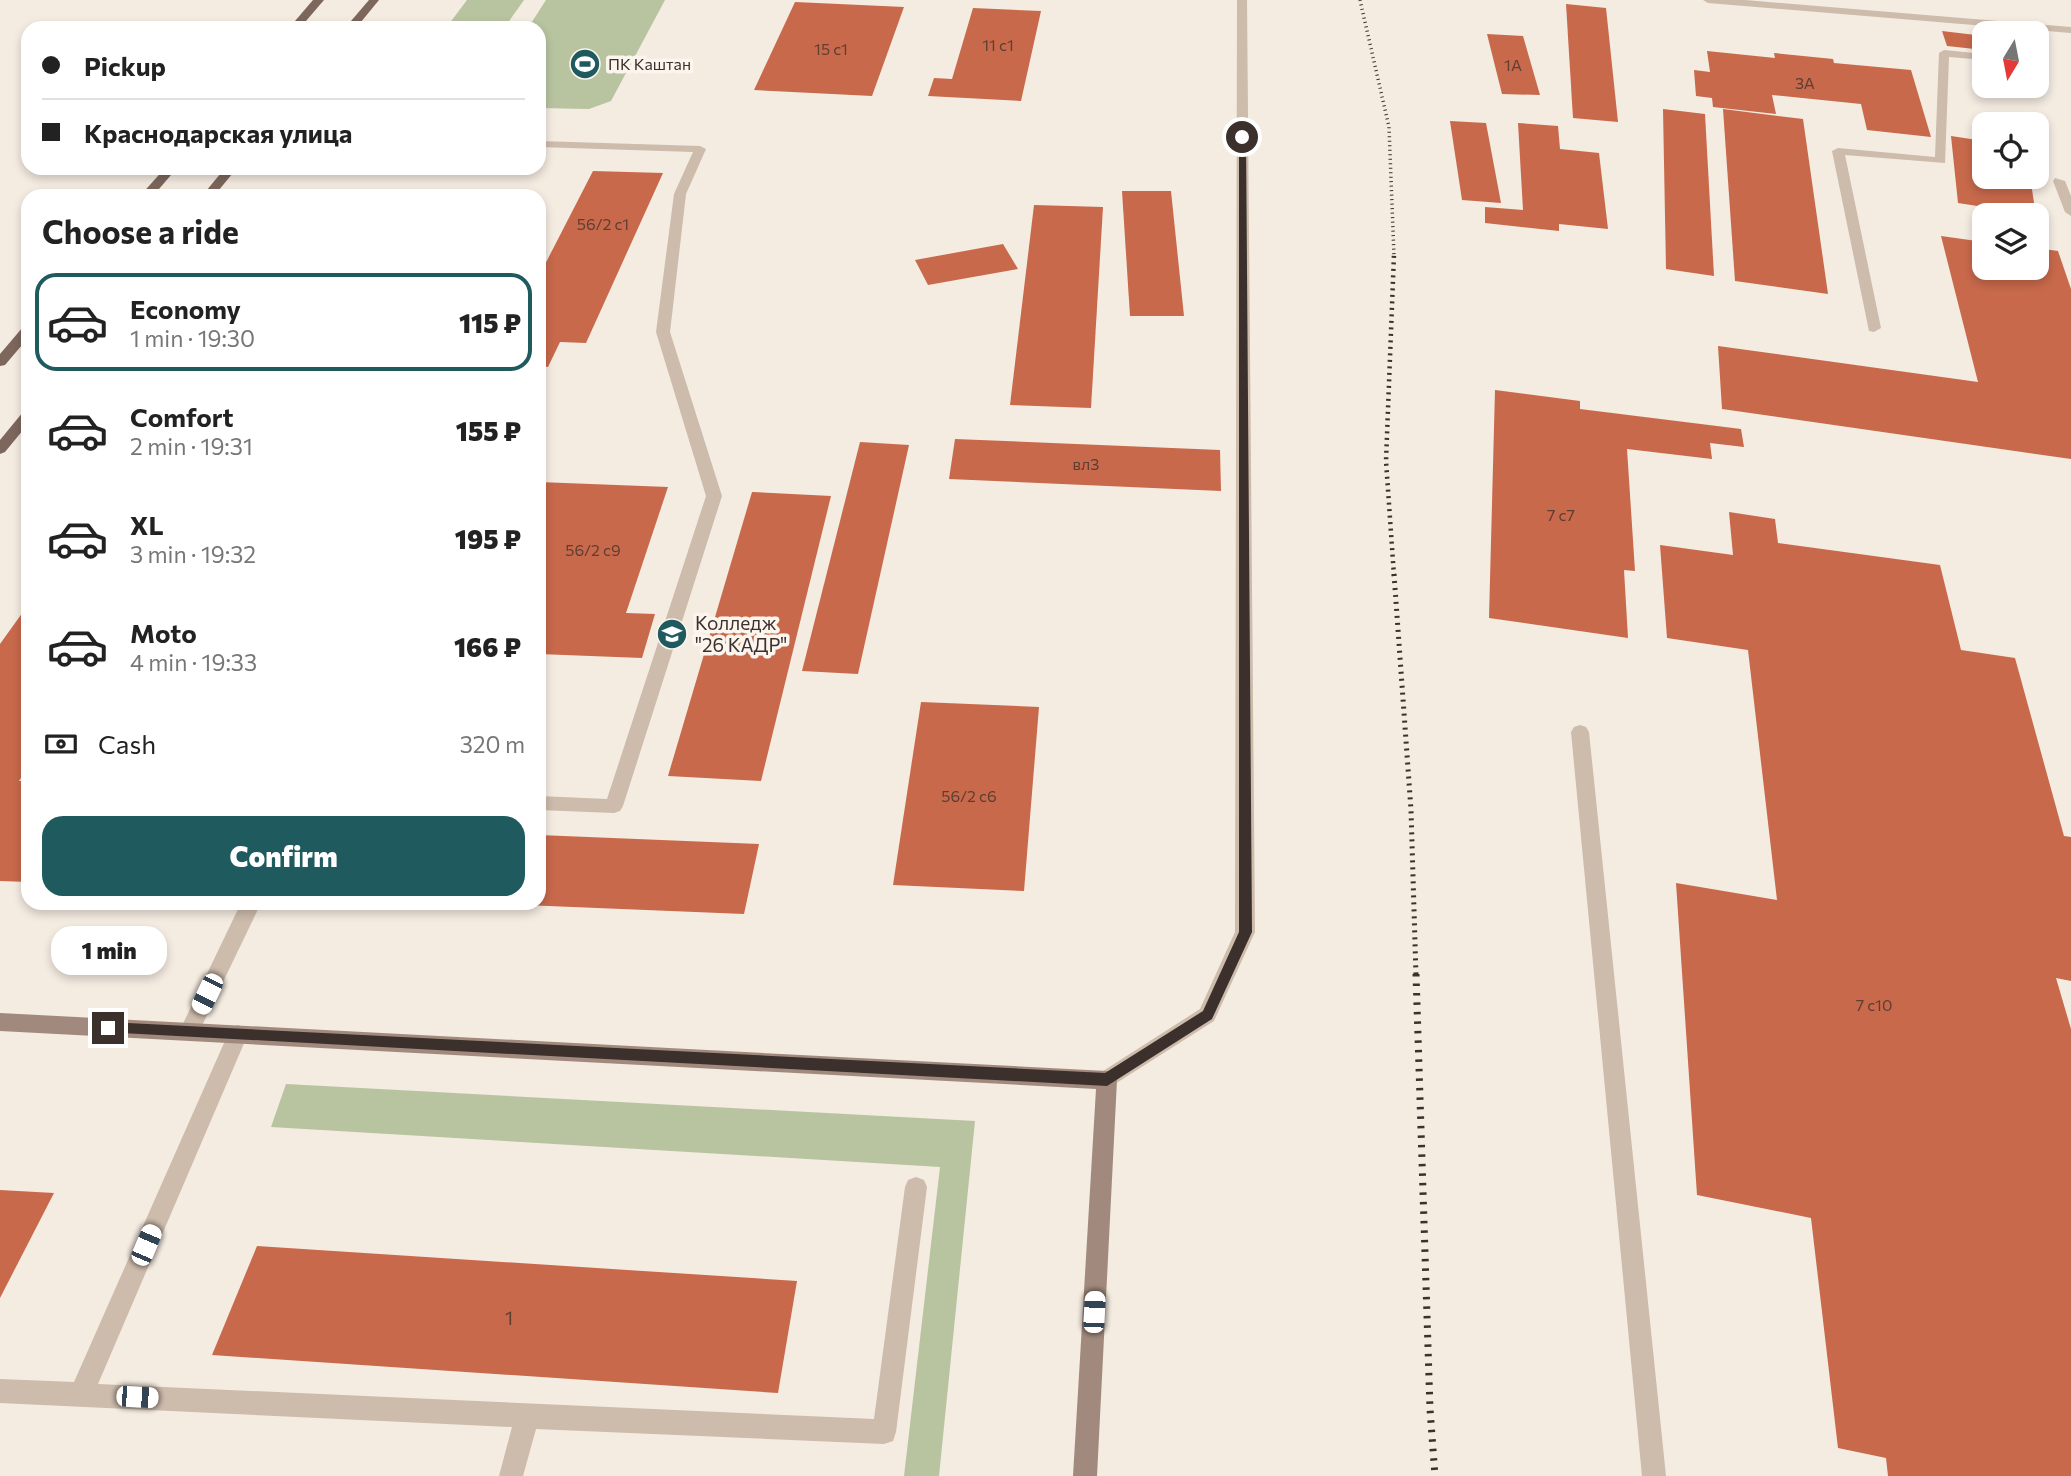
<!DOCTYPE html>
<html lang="en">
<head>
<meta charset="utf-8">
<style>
  :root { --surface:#fff; --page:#f6f6f6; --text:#222; --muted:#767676; --line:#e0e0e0; --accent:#1f5a5e }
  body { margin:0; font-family:Commissioner,sans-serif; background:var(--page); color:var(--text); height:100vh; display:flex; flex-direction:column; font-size:26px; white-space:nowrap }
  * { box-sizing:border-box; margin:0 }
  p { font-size:23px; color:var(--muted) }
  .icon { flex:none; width:38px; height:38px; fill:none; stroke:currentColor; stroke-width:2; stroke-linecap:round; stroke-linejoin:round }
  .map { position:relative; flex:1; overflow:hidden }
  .panel { position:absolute; left:21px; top:189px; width:525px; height:721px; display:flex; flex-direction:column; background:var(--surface); border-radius:21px; box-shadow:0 4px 10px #0003 }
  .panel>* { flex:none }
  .banner { position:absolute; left:21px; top:21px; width:525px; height:154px; border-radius:21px; box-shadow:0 4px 10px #0003; display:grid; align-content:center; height:154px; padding:0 21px; background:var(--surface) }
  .needle { width:46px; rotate:190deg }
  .fabs { position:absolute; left:1972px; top:21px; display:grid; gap:14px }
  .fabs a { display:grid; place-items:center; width:77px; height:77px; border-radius:14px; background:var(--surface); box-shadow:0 4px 10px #0003; font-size:35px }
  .end { position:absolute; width:32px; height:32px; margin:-16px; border:9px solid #3b302b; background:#fff; box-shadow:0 0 0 4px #fff }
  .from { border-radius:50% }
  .bubble { position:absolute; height:49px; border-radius:21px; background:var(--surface); box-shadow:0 4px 10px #0003; font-size:23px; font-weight:800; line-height:49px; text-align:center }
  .car { position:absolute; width:21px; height:42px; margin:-21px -10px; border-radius:9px; box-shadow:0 0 5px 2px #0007; background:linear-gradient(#fff 24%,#345 0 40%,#fff 0 76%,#345 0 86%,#fff 0) }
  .banner b { display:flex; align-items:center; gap:24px; height:66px; font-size:26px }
  .banner b+b { border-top:2px solid var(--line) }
  .banner i { width:18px; height:18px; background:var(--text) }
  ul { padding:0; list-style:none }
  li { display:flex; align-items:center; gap:21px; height:98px; margin:0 14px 10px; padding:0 7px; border:4px solid transparent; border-radius:21px }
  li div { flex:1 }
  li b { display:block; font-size:26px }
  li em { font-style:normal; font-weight:800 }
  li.active { border-color:var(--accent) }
  li>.icon { width:63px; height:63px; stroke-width:1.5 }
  h2 { padding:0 21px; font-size:32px; line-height:84px }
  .pay { display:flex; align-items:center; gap:18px; height:77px; padding:0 21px; font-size:26px }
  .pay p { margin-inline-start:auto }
  .action { display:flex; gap:14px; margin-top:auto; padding:14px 21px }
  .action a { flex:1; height:80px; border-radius:21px; background:var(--accent); color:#fff; font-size:28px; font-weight:800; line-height:80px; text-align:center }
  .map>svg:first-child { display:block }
  .green { fill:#b8c4a0 }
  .building { fill:#c8694b }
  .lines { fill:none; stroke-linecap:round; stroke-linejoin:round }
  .service { fill:#cdbbac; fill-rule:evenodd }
  .minor { fill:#cdbbac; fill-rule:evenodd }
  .secondary { fill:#a18a7d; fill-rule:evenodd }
  .primary { fill:#7d675c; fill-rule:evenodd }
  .rail-far3 { stroke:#3b302b; stroke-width:3.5; stroke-dasharray:1 3.5; stroke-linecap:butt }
  .rail-far2 { stroke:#3b302b; stroke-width:4.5; stroke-dasharray:2 4.5; stroke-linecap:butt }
  .rail-far1 { stroke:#3b302b; stroke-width:5; stroke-dasharray:2 5; stroke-linecap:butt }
  .rail { stroke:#3b302b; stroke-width:7; stroke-dasharray:2.5 7; stroke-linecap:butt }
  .route { fill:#3b302b }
  .labels { text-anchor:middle; stroke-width:7; stroke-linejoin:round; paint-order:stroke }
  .number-label { font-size:16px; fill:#5e3e33 }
  .far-poi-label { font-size:16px; fill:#3b302b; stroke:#fbf5ee; text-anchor:start }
  .poi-label { font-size:19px; fill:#3b302b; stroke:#fbf5ee; text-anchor:start }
  .near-number-label { font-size:19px; fill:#5e3e33 }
</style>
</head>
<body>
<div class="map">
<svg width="2071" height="1476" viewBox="0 0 2071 1476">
  <rect width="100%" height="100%" fill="#f4ebe1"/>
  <g class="green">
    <path d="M 467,0 L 524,0 L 504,28 L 446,28 Z"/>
    <path d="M 546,0 L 665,0 L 611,101 L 589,109 L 539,108 L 539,28 L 528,28 Z"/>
    <path d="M 286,1084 L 975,1121 L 939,1476 L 904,1476 L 940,1167 L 271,1127 Z"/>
  </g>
  <g class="building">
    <path d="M 795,2 L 904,7 L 872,96 L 754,90 Z"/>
    <path d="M 1566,4 L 1606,8 L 1618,122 L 1573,118 Z"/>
    <path d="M 973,8 L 1041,11 L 1021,101 L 928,96 L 934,78 L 952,79 Z"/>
    <path d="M 1942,31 L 1984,36 L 1984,50 L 1947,46 Z"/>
    <path d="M 1487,34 L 1523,36 L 1540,95 L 1502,94 Z"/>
    <path d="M 1707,51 L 1775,58 L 1774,53 L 1833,59 L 1834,63 L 1911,70 L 1931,137 L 1867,130 L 1861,104 L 1772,95 L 1776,114 L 1713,107 L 1712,98 L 1696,96 L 1694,70 L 1710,72 Z"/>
    <path d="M 1663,109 L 1705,114 L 1714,276 L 1666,269 Z"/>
    <path d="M 1723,109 L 1803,119 L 1828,294 L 1735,281 Z"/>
    <path d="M 1450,121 L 1486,123 L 1501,203 L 1462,200 Z"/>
    <path d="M 1518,123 L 1558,126 L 1560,149 L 1599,153 L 1608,229 L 1559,224 L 1559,231 L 1485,223 L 1485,207 L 1523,210 Z"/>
    <path d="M 1951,136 L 1984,141 L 1984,177 L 2030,177 L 2036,215 L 1958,203 Z"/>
    <path d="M 593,171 L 663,173 L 586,343 L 560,342 L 548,367 L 539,366 L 539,276 Z"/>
    <path d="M 1122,191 L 1171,191 L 1184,316 L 1130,316 Z"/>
    <path d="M 1034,205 L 1103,207 L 1091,408 L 1010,405 Z"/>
    <path d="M 1941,236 L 1984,242 L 1984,268 L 2037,268 L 2037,248 L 2058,251 L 2071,289 L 2071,459 L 1722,409 L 1718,346 L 1978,382 Z"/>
    <path d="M 1003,244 L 1018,269 L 928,285 L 915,260 Z"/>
    <path d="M 1495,390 L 1580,401 L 1580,409 L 1741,429 L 1744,447 L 1710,443 L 1712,459 L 1627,449 L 1635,571 L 1624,570 L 1628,638 L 1489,618 Z"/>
    <path d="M 955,439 L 1220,450 L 1221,491 L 949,479 Z"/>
    <path d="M 860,442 L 909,445 L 858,674 L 802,671 Z"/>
    <path d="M 539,482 L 668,487 L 626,613 L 655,614 L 642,658 L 539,654 Z"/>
    <path d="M 752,492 L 831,496 L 761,781 L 668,776 Z"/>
    <path d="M 1729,512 L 1775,519 L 1778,543 L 1940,565 L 1961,650 L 2015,658 L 2064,836 L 2071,837 L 2071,981 L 2056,978 L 2071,1029 L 2071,1476 L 1888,1476 L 1886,1458 L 1838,1448 L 1811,1218 L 1697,1195 L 1676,883 L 1777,900 L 1748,650 L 1667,638 L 1660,545 L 1733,555 Z"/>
    <path d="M 28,605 L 28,767 L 19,781 L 28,781 L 28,882 L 0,881 L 0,644 Z"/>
    <path d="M 921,702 L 1039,707 L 1024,891 L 893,885 Z"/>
    <path d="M 539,835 L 759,844 L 744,914 L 524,905 L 524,903 L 539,903 Z"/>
    <path d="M 0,1190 L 54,1193 L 0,1298 Z"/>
    <path d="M 257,1246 L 797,1281 L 778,1393 L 212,1355 Z"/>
  </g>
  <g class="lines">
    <g class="service">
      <path d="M 1944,50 L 1984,54 L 1984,60 L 1949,57 L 1945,163 L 1845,155 L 1881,328 L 1874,332 L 1869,331 L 1832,151 L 1838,148 L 1935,157 L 1939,53 Z"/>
      <path d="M 539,141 L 700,146 L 706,149 L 686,194 L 670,332 L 722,496 L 623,806 L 620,811 L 614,813 L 539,810 L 539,796 L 607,799 L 706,496 L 656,332 L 674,194 L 693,152 L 539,147 Z"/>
      <path d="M 2055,178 L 2065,181 L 2071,196 L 2071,216 L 2065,212 L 2053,181 Z"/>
      <path d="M 1580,725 L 1586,727 L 1589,732 L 1666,1476 L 1642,1476 L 1571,732 L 1574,727 Z"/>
      <path d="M 241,903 L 261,903 L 196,1038 L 189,1041 L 182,1038 L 179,1032 Z"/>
      <path d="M 238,1025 L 245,1028 L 248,1034 L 98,1384 L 874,1419 L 905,1187 L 908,1180 L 916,1177 L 924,1180 L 927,1187 L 896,1432 L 893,1441 L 884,1444 L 536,1429 L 523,1476 L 499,1476 L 512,1427 L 0,1403 L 0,1379 L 74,1382 L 228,1034 L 231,1028 Z"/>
    </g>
    <g class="minor">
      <path d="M 1237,0 L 1247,0 L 1255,932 L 1214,1021 L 1107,1089 L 1100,1087 L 1097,1080 L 1100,1073 L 1200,1009 L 1235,932 Z"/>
      <path d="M 1703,0 L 1745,0 L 2071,27 L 2071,33 L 1708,3 Z"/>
    </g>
    <path class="secondary" d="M 0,1013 L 1107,1071 L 1114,1073 L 1117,1080 L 1097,1476 L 1073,1476 L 1096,1089 L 0,1031 Z"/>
    <g class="primary">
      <path d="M 313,0 L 324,0 L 300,28 L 289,28 Z"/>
      <path d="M 369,0 L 379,0 L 356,28 L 345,28 Z"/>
      <path d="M 165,168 L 177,168 L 153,196 L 140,196 Z"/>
      <path d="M 225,168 L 237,168 L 214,196 L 202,196 Z"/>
      <path d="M 28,326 L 28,338 L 5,365 L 0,366 L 0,354 L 23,327 Z"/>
      <path d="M 28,411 L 28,424 L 5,452 L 0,454 L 0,440 L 23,412 Z"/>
    </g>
    <path class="rail-far3" d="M 1360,0 L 1389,127 L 1394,256"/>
    <path class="rail-far2" d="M 1394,576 L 1386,461 L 1394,254"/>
    <path class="rail-far1" d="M 1394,574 L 1411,810 L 1416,976"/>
    <path class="rail" d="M 1416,974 L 1430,1409 L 1435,1476"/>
  </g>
  <path class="route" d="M 1242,135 L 1246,137 L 1252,932 L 1212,1019 L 1107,1086 L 103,1032 L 101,1028 L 108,1022 L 1105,1073 L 1203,1011 L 1239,932 L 1239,137 Z"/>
  <defs>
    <g id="stadium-disc" transform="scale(1.575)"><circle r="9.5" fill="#1f5a5e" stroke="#fbf5ee"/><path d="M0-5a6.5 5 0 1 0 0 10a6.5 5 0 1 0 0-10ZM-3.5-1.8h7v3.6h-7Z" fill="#fff"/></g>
    <g id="university-disc" transform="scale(1.575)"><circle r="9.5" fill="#1f5a5e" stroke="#fbf5ee"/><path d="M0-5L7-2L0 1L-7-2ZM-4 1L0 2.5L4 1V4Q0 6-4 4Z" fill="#fff"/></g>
  </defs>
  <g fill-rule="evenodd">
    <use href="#stadium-disc" x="585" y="64"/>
    <use href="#university-disc" x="672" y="634"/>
  </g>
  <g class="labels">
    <g class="number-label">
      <text x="998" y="51">11 с1</text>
      <text x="831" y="55">15 с1</text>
      <text x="1513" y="71">1А</text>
      <text x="1805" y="89">3А</text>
      <text x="603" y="230">56/2 с1</text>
      <text x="1086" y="470">вл3</text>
      <text x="1561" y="521">7 с7</text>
      <text x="593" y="556">56/2 с9</text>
      <text x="969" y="802">56/2 с6</text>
      <text x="1874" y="1011">7 с10</text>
    </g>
    <g class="far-poi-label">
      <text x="608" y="70">ПК Каштан</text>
    </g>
    <g class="poi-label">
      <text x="695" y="630">Колледж<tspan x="695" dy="22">"26 КАДР"</tspan></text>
    </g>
    <g class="near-number-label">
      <text x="509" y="1325">1</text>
    </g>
  </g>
</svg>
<div class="fabs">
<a><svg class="needle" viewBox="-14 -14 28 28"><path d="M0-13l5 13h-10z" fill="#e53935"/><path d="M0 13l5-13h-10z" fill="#767676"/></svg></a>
<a><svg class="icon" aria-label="locate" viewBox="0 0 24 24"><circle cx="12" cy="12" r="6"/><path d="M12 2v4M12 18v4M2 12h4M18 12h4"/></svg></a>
<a><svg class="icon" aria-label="layers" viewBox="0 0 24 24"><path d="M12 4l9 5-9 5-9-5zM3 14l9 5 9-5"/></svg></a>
</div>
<i class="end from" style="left:1242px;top:137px"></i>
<i class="end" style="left:108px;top:1028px"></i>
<div class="bubble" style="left:51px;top:926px;width:116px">1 min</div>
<i class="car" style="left:207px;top:994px;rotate:206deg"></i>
<i class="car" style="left:146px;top:1245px;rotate:23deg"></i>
<i class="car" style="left:1094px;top:1312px;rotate:3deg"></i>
<i class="car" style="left:137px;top:1397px;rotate:93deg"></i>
<div class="banner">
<b><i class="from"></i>Pickup</b>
<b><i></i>Краснодарская улица</b>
</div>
<section class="panel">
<h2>Choose a ride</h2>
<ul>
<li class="active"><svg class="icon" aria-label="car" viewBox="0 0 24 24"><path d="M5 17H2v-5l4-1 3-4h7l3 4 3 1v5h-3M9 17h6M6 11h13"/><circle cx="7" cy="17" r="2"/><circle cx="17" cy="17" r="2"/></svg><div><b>Economy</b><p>1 min · 19:30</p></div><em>115 ₽</em></li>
<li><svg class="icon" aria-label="car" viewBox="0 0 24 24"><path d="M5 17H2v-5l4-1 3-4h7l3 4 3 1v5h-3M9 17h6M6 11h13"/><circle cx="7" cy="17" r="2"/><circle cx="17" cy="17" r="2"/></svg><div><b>Comfort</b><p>2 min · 19:31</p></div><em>155 ₽</em></li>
<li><svg class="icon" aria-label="car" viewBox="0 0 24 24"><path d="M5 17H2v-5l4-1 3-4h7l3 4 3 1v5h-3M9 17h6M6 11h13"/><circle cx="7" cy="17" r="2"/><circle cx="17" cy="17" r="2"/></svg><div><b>XL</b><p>3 min · 19:32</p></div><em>195 ₽</em></li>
<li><svg class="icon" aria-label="car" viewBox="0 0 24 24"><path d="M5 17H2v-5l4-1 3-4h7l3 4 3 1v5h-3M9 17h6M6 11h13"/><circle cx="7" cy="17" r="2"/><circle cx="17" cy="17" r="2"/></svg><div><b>Moto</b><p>4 min · 19:33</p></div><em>166 ₽</em></li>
</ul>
<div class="pay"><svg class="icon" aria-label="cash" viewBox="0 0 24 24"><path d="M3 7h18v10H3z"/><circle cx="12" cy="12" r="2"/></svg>Cash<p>320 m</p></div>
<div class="action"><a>Confirm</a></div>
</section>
</div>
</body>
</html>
